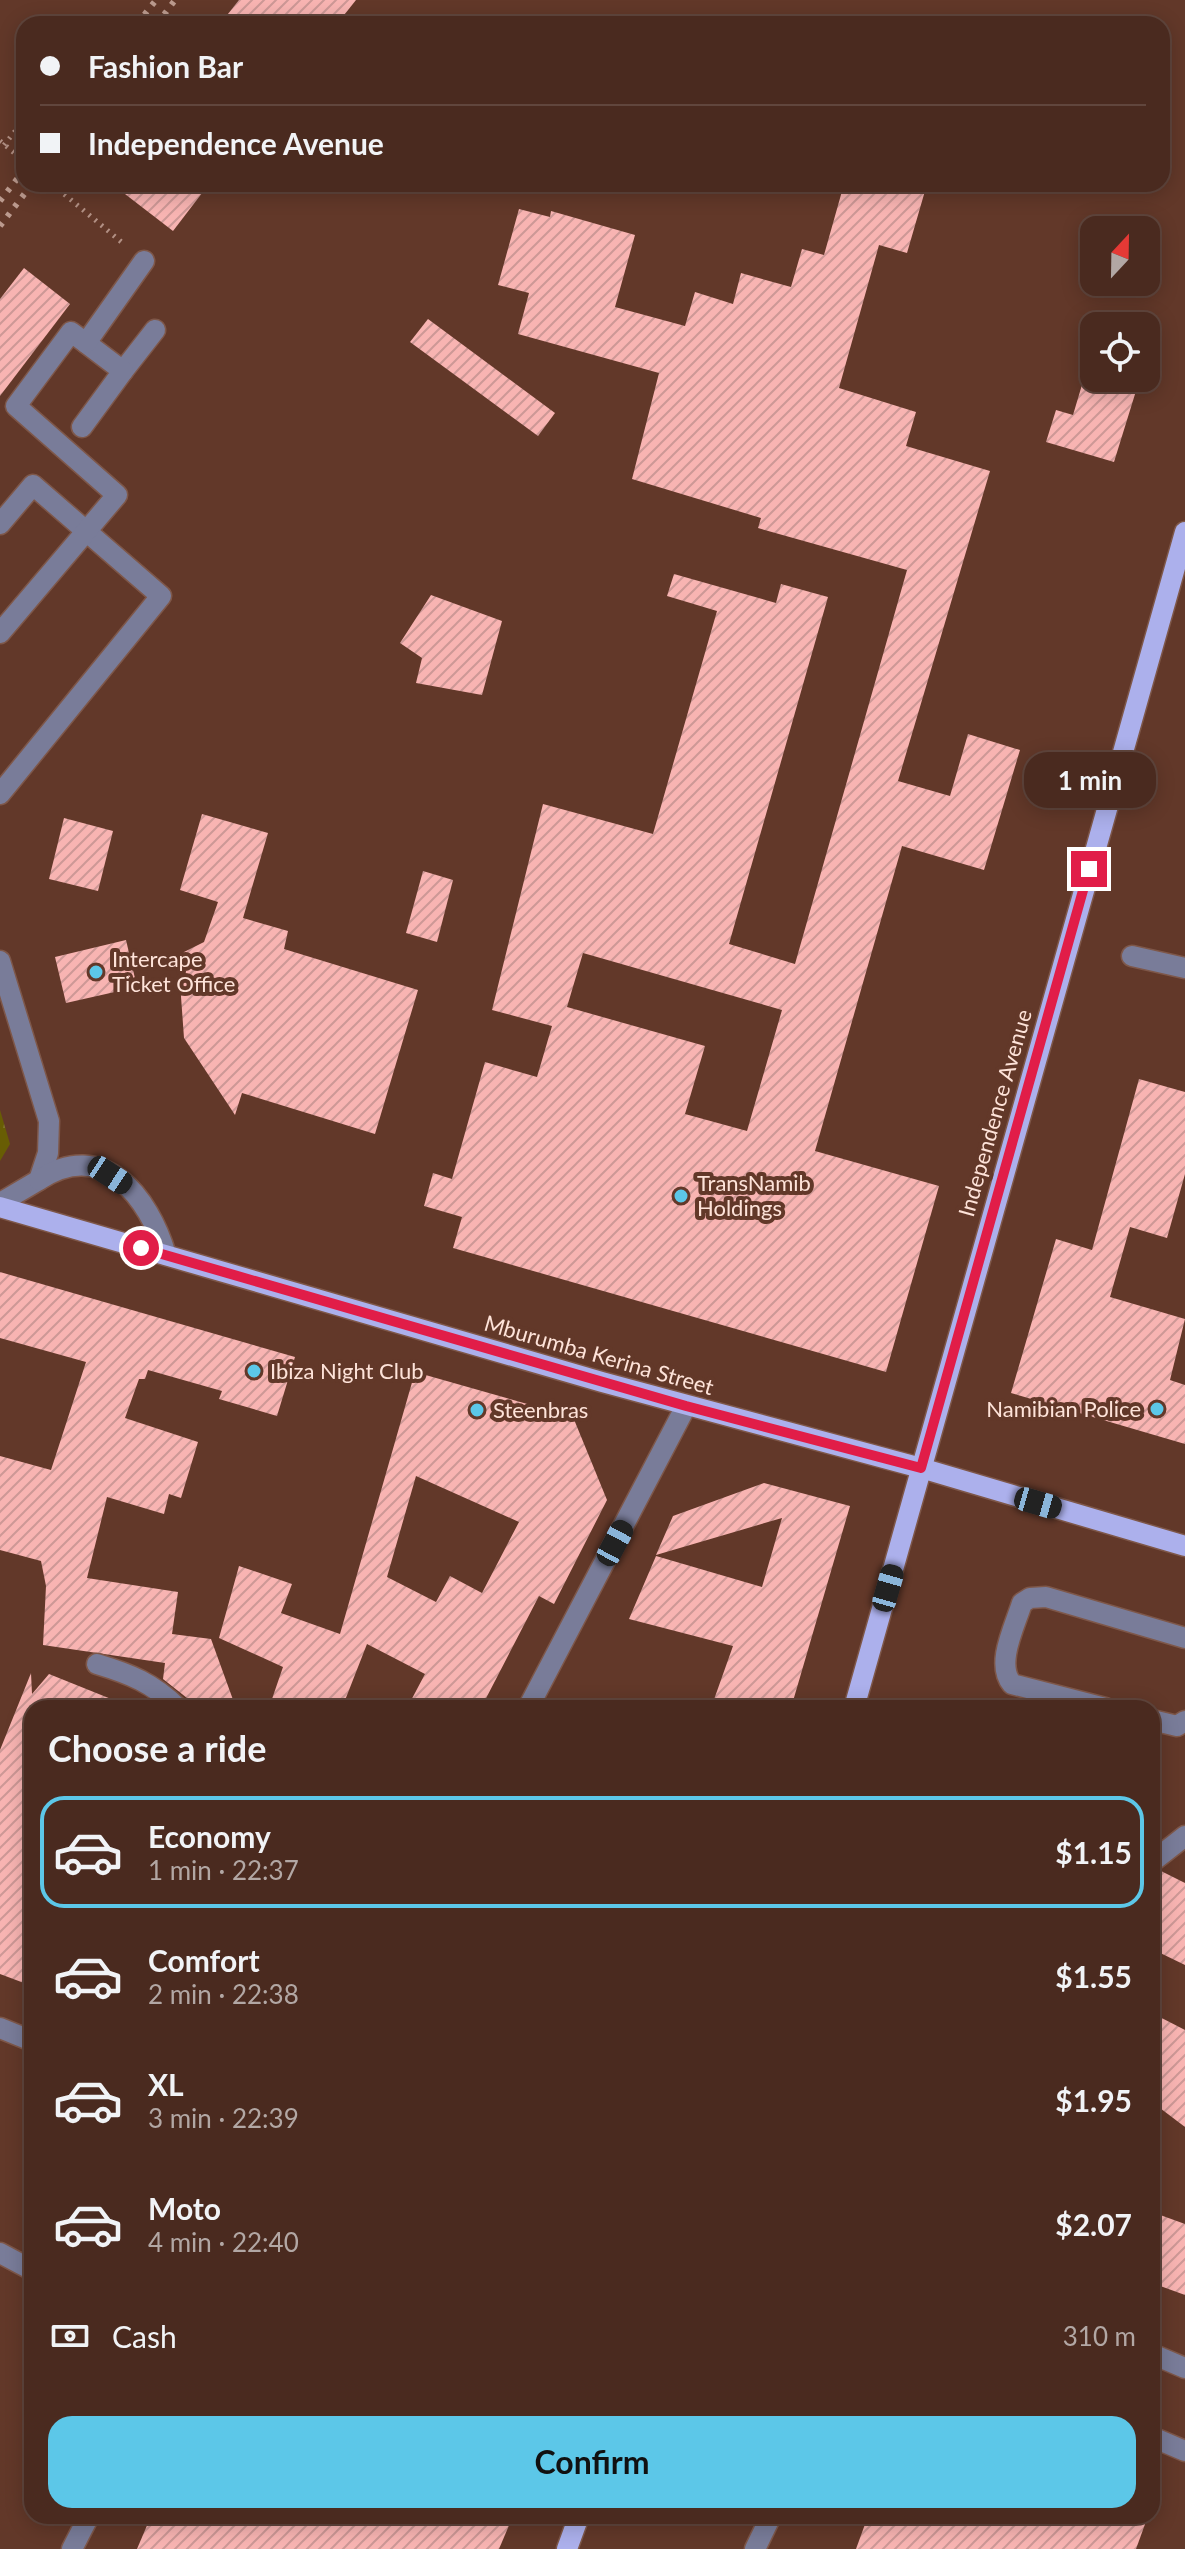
<!DOCTYPE html>
<html lang="en">
<head>
<meta charset="utf-8">
<style>
  :root { --surface:#4a2a1f; --page:#54362c; --text:#f1f3f6; --muted:#b2a7a4; --line:#61463d; --accent:#5cc7e8 }
  body { margin:0; font-family:Lato,sans-serif; background:var(--page); color:var(--text); height:100vh; display:flex; flex-direction:column; font-size:30px; white-space:nowrap }
  * { box-sizing:border-box; margin:0 }
  p { font-size:26px; color:var(--muted) }
  .icon { flex:none; width:44px; height:44px; fill:none; stroke:currentColor; stroke-width:2; stroke-linecap:round; stroke-linejoin:round }
  .map { position:relative; flex:1; overflow:hidden }
  .sheet { position:absolute; left:24px; top:1700px; width:1136px; height:824px; display:flex; flex-direction:column; background:var(--surface); border-radius:24px; box-shadow:0 4px 20px #0003,0 0 0 2px var(--line) }
  .sheet>* { flex:none }
  .banner { position:absolute; left:16px; top:16px; width:1154px; height:176px; border-radius:24px; box-shadow:0 4px 20px #0003,0 0 0 2px var(--line); display:grid; align-content:center; height:176px; padding:0 24px; background:var(--surface) }
  .needle { width:52px; rotate:22deg }
  .controls { position:absolute; left:1080px; top:216px; display:grid; gap:16px }
  .controls a { display:grid; place-items:center; width:80px; height:80px; border-radius:16px; background:var(--surface); box-shadow:0 4px 20px #0003,0 0 0 2px var(--line); font-size:40px }
  .end { position:absolute; width:36px; height:36px; margin:-18px; border:10px solid #e11d48; background:#fff; box-shadow:0 0 0 4px #fff }
  .from { border-radius:50% }
  .bubble { position:absolute; height:56px; border-radius:24px; background:var(--surface); box-shadow:0 4px 20px #0003,0 0 0 2px var(--line); font-size:26px; font-weight:700; line-height:56px; text-align:center }
  .car { position:absolute; width:24px; height:48px; margin:-24px -12px; border-radius:10px; box-shadow:0 0 6px 2px #0007; background:linear-gradient(#222 24%,#8ab4d8 0 40%,#222 0 76%,#8ab4d8 0 86%,#222 0) }
  .banner b { display:flex; align-items:center; gap:28px; height:76px; font-size:30px }
  .banner b+b { border-top:2px solid var(--line) }
  .banner i { width:20px; height:20px; background:var(--text) }
  ul { padding:0; list-style:none }
  li { display:flex; align-items:center; gap:24px; height:112px; margin:0 16px 12px; padding:0 8px; border:4px solid transparent; border-radius:24px }
  li div { flex:1 }
  li b { display:block; font-size:30px }
  li em { font-style:normal; font-weight:700 }
  li.active { border-color:var(--accent) }
  li>.icon { width:72px; height:72px; stroke-width:1.5 }
  h2 { padding:0 24px; font-size:36px; line-height:96px }
  .pay { display:flex; align-items:center; gap:20px; height:88px; padding:0 24px; font-size:30px }
  .pay p { margin-inline-start:auto }
  .action { display:flex; gap:16px; margin-top:auto; padding:16px 24px }
  .action a { flex:1; height:92px; border-radius:24px; background:var(--accent); color:#111; font-size:32px; font-weight:700; line-height:92px; text-align:center }
  .map>svg:first-child { display:block }
  .park { fill:url(#park-crowns) }
  .building { fill:url(#building-hatch); fill-rule:evenodd }
  .lines { fill:none; stroke-linecap:round; stroke-linejoin:round }
  .minor-casing { stroke:#7e5749; stroke-width:23 }
  .major-casing { stroke:#7e5749; stroke-width:23 }
  .path { stroke:#b29084; stroke-width:5; stroke-dasharray:2 6; stroke-linecap:butt }
  .minor { stroke:#797c99; stroke-width:20 }
  .major { stroke:#acb0ec; stroke-width:20 }
  .rail { stroke:#bb9a8e; stroke-width:6; stroke-dasharray:4 8; stroke-linecap:butt }
  .route { stroke:#e11d48; stroke-width:10 }
  .poi-dot { fill:#5cc7e8; stroke:#623829; stroke-width:3 }
  .labels { text-anchor:middle; stroke-width:8; stroke-linejoin:round; paint-order:stroke }
  .poi-label { font-size:22px; fill:#fee3d9; stroke:#623829; text-anchor:start }
  .street-label { font-size:22px; fill:#fee3d9; stroke:#623829 }
</style>
</head>
<body>
<div class="map">
<svg width="1185" height="2549" viewBox="0 0 1185 2549">
  <defs>
    <pattern id="park-crowns" width="20" height="18" patternUnits="userSpaceOnUse" patternTransform="scale(2)"><rect width="20" height="18" fill="#685d04"/><path d="M2 6a3 3 0 1 1 6 0M12 15a3 3 0 1 1 6 0" fill="none" stroke="#7f7428"/></pattern>
    <pattern id="building-hatch" width="6" height="6" patternUnits="userSpaceOnUse" patternTransform="scale(2)"><rect width="6" height="6" fill="#f8b4b2"/><path d="M-1 1l2-2M0 6l6-6M5 7l2-2" fill="none" stroke="#cd9896"/></pattern>
  </defs>
  <rect width="100%" height="100%" fill="#623829"/>
  <path class="park" d="M 0,1110 L 10,1144 L 0,1161 Z"/>
  <g class="building">
    <path d="M 239,0 L 356,0 L 337,24 L 220,24 Z"/>
    <path d="M 112,184 L 209,184 L 173,231 Z"/>
    <path d="M 844,184 L 927,184 L 907,253 L 879,245 L 839,388 L 916,412 L 906,446 L 990,471 L 898,781 L 950,796 L 968,734 L 1020,750 L 984,870 L 902,846 L 815,1151 L 939,1186 L 886,1372 L 453,1248 L 462,1217 L 424,1206 L 433,1173 L 452,1179 L 485,1062 L 537,1077 L 552,1026 L 492,1010 L 543,804 L 653,834 L 717,611 L 667,596 L 674,574 L 776,603 L 781,584 L 828,597 L 729,944 L 795,964 L 907,570 L 758,528 L 761,518 L 632,479 L 659,373 L 518,334 L 529,293 L 498,285 L 519,209 L 550,217 L 551,211 L 635,235 L 615,307 L 685,326 L 695,292 L 733,304 L 741,273 L 791,287 L 802,249 L 824,255 ZM 583,953 L 782,1010 L 747,1131 L 685,1114 L 705,1046 L 567,1007 Z"/>
    <path d="M 24,268 L 70,304 L 0,396 L 0,299 Z"/>
    <path d="M 428,319 L 555,413 L 538,436 L 410,342 Z"/>
    <path d="M 1084,378 L 1140,378 L 1114,462 L 1046,442 L 1056,410 L 1073,415 Z"/>
    <path d="M 431,595 L 502,621 L 482,695 L 416,683 L 422,658 L 400,643 Z"/>
    <path d="M 202,814 L 268,833 L 243,918 L 288,931 L 284,949 L 418,990 L 375,1134 L 242,1093 L 235,1115 L 184,1038 L 178,955 L 204,942 L 218,902 L 180,890 Z"/>
    <path d="M 64,818 L 113,831 L 98,891 L 49,879 Z"/>
    <path d="M 423,871 L 453,880 L 437,942 L 406,933 Z"/>
    <path d="M 126,940 L 137,987 L 66,1003 L 55,957 Z"/>
    <path d="M 1139,1079 L 1185,1092 L 1185,1174 L 1167,1238 L 1130,1227 L 1110,1297 L 1185,1319 L 1170,1380 L 1185,1385 L 1185,1444 L 1011,1393 L 1056,1239 L 1092,1250 Z"/>
    <path d="M 0,1272 L 295,1357 L 277,1416 L 219,1399 L 222,1391 L 148,1370 L 145,1379 L 139,1379 L 125,1418 L 198,1442 L 181,1498 L 169,1494 L 164,1514 L 107,1497 L 87,1578 L 178,1592 L 172,1634 L 211,1639 L 236,1708 L 191,1708 L 187,1698 L 163,1679 L 165,1663 L 43,1645 L 46,1586 L 41,1561 L 0,1550 L 0,1456 L 51,1470 L 86,1362 L 0,1338 Z"/>
    <path d="M 415,1372 L 573,1417 L 607,1500 L 554,1604 L 539,1596 L 481,1708 L 407,1708 L 425,1674 L 367,1644 L 342,1708 L 296,1708 L 272,1699 L 283,1667 L 219,1638 L 239,1566 L 292,1584 L 281,1613 L 340,1634 ZM 416,1476 L 519,1522 L 482,1593 L 450,1576 L 436,1602 L 387,1577 Z"/>
    <path d="M 764,1483 L 850,1506 L 791,1708 L 711,1708 L 733,1646 L 629,1619 L 656,1556 L 762,1587 L 782,1518 L 656,1555 L 673,1516 Z"/>
    <path d="M 31,1673 L 32,1694 L 49,1674 L 131,1707 L 32,1708 L 32,1986 L 0,1974 L 0,1750 Z"/>
    <path d="M 1161,1871 L 1185,1883 L 1185,1965 L 1152,1949 L 1152,1875 Z"/>
    <path d="M 1152,2013 L 1185,2030 L 1185,2127 L 1152,2102 Z"/>
    <path d="M 1152,2212 L 1185,2224 L 1185,2295 L 1152,2283 Z"/>
    <path d="M 151,2516 L 513,2516 L 499,2549 L 137,2549 Z"/>
    <path d="M 868,2516 L 1148,2516 L 1136,2549 L 856,2549 Z"/>
  </g>
  <g class="lines">
    <g class="minor-casing">
      <g id="minor">
        <path d="M 123,371 L 155,330"/>
        <path d="M 82,427 L 123,371 L 86,343"/>
        <path d="M 0,524 L 33,485 L 161,596 L 0,794"/>
        <path d="M 0,633 L 117,495 L 16,406 L 71,332 L 86,343 L 144,261"/>
        <path d="M 1132,956 L 1185,968"/>
        <path d="M 0,961 L 49,1121 L 48,1153 L 39,1180 L 0,1203"/>
        <path d="M 39,1180 C 103,1137 149,1197 166,1255"/>
        <path d="M 97,1664 C 130,1674 153,1683 178,1708"/>
        <path d="M 528,1708 L 686,1406"/>
        <path d="M 1105,1708 L 1012,1684 C 995,1664 1015,1626 1022,1603 L 1030,1598 L 1046,1597 L 1185,1638"/>
        <path d="M 1152,1720 L 1177,1726 L 1185,1721"/>
        <path d="M 1152,1862 L 1185,1836"/>
        <path d="M 0,2028 L 32,2041"/>
        <path d="M 0,2253 L 32,2270"/>
        <path d="M 1152,2354 L 1185,2368"/>
        <path d="M 1152,2437 L 1185,2451"/>
        <path d="M 72,2549 L 89,2516"/>
        <path d="M 755,2549 L 771,2516"/>
      </g>
    </g>
    <g class="major-casing">
      <g id="major">
        <path d="M 0,1207 L 602,1382 L 921,1468 L 1185,1546"/>
        <path d="M 854,1708 L 1185,532"/>
        <path d="M 567,2549 L 579,2516"/>
      </g>
    </g>
    <g class="path">
      <path d="M 0,141 L 24,161"/>
      <path d="M 4,145 L 24,120"/>
      <path d="M 52,184 L 125,245"/>
    </g>
    <use href="#minor" class="minor"/>
    <use href="#major" class="major"/>
    <g class="rail">
      <path d="M 137,24 L 156,0"/>
      <path d="M 157,24 L 175,0"/>
      <path d="M 0,201 L 24,170"/>
      <path d="M 0,226 L 32,184"/>
    </g>
  </g>
  <g class="lines">
    <path class="route" d="M 141,1248 L 686,1406 L 921,1468 L 1089,869"/>
  </g>
  <g class="poi-dot">
    <circle cx="96" cy="972" r="8"/>
    <circle cx="681" cy="1196" r="8"/>
    <circle cx="254" cy="1371" r="8"/>
    <circle cx="1157" cy="1409" r="8"/>
    <circle cx="477" cy="1410" r="8"/>
  </g>
  <g class="labels">
    <g class="poi-label">
      <text x="112" y="967">Intercape<tspan x="112" dy="25">Ticket Office</tspan></text>
      <text x="697" y="1191">TransNamib<tspan x="697" dy="25">Holdings</tspan></text>
      <text x="270" y="1379">Ibiza Night Club</text>
      <text x="1141" y="1417" text-anchor="end">Namibian Police</text>
      <text x="493" y="1418">Steenbras</text>
    </g>
    <g class="street-label">
      <text transform="translate(995 1113) rotate(-74)" y="8">Independence Avenue</text>
      <text transform="translate(599 1355) rotate(16)" y="8">Mburumba Kerina Street</text>
    </g>
  </g>
</svg>
<div class="controls">
<a><svg class="needle" viewBox="-14 -14 28 28"><path d="M0-13l5 13h-10z" fill="#e53935"/><path d="M0 13l5-13h-10z" fill="#b2a7a4"/></svg></a>
<a><svg class="icon" aria-label="locate" viewBox="0 0 24 24"><circle cx="12" cy="12" r="6"/><path d="M12 2v4M12 18v4M2 12h4M18 12h4"/></svg></a>
</div>
<i class="end from" style="left:141px;top:1248px"></i>
<i class="end" style="left:1089px;top:869px"></i>
<div class="bubble" style="left:1024px;top:752px;width:132px">1 min</div>
<i class="car" style="left:110px;top:1175px;rotate:123deg"></i>
<i class="car" style="left:1038px;top:1503px;rotate:106deg"></i>
<i class="car" style="left:615px;top:1543px;rotate:28deg"></i>
<i class="car" style="left:888px;top:1588px;rotate:16deg"></i>
<div class="banner">
<b><i class="from"></i>Fashion Bar</b>
<b><i></i>Independence Avenue</b>
</div>
<section class="sheet">
<h2>Choose a ride</h2>
<ul>
<li class="active"><svg class="icon" aria-label="car" viewBox="0 0 24 24"><path d="M5 17H2v-5l4-1 3-4h7l3 4 3 1v5h-3M9 17h6M6 11h13"/><circle cx="7" cy="17" r="2"/><circle cx="17" cy="17" r="2"/></svg><div><b>Economy</b><p>1 min · 22:37</p></div><em>$1.15</em></li>
<li><svg class="icon" aria-label="car" viewBox="0 0 24 24"><path d="M5 17H2v-5l4-1 3-4h7l3 4 3 1v5h-3M9 17h6M6 11h13"/><circle cx="7" cy="17" r="2"/><circle cx="17" cy="17" r="2"/></svg><div><b>Comfort</b><p>2 min · 22:38</p></div><em>$1.55</em></li>
<li><svg class="icon" aria-label="car" viewBox="0 0 24 24"><path d="M5 17H2v-5l4-1 3-4h7l3 4 3 1v5h-3M9 17h6M6 11h13"/><circle cx="7" cy="17" r="2"/><circle cx="17" cy="17" r="2"/></svg><div><b>XL</b><p>3 min · 22:39</p></div><em>$1.95</em></li>
<li><svg class="icon" aria-label="car" viewBox="0 0 24 24"><path d="M5 17H2v-5l4-1 3-4h7l3 4 3 1v5h-3M9 17h6M6 11h13"/><circle cx="7" cy="17" r="2"/><circle cx="17" cy="17" r="2"/></svg><div><b>Moto</b><p>4 min · 22:40</p></div><em>$2.07</em></li>
</ul>
<div class="pay"><svg class="icon" aria-label="cash" viewBox="0 0 24 24"><path d="M3 7h18v10H3z"/><circle cx="12" cy="12" r="2"/></svg>Cash<p>310 m</p></div>
<div class="action"><a>Confirm</a></div>
</section>
</div>
</body>
</html>
